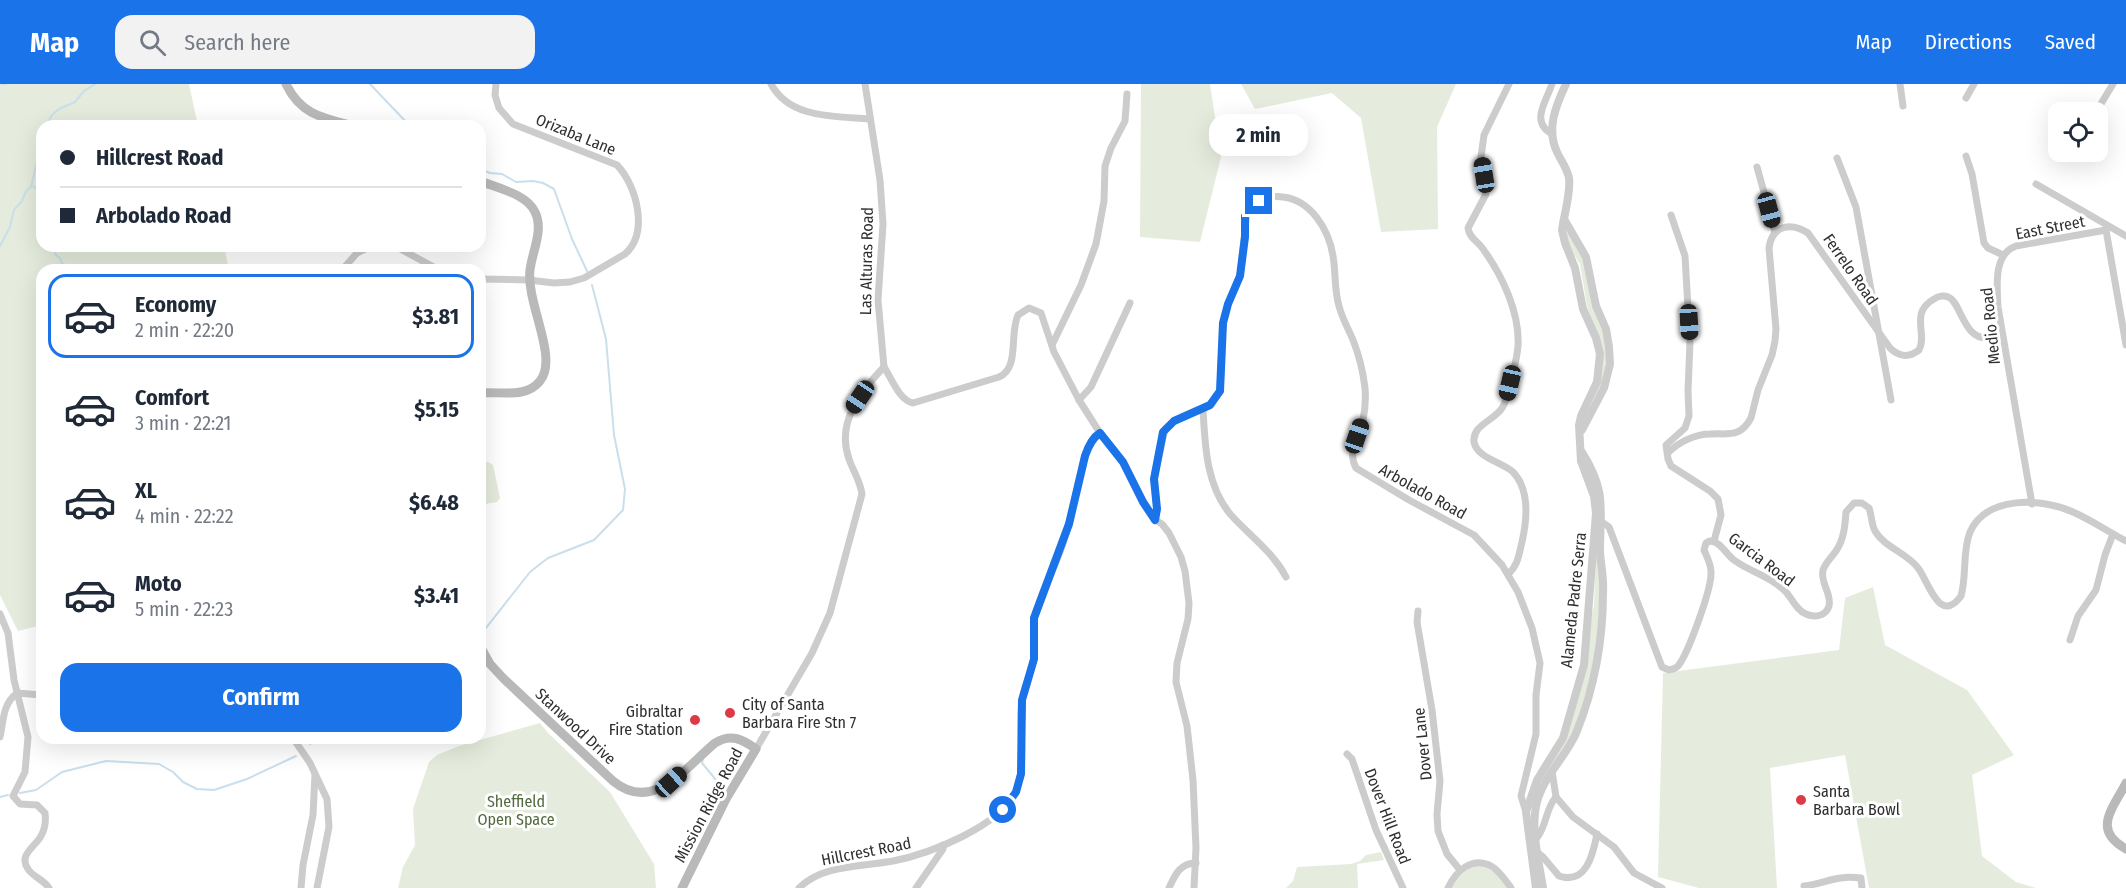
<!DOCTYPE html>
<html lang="en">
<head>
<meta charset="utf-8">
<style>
  :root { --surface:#fff; --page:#f2f2f3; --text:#1f2937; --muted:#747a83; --line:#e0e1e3; --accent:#1a73e8 }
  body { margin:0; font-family:"Fira Sans Condensed",sans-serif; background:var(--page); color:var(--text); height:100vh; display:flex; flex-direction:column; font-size:22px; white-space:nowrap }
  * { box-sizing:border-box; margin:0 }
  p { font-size:20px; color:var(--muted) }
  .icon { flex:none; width:33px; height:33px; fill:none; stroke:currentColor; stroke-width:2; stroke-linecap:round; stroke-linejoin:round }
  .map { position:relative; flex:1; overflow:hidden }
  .drawer { position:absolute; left:36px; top:180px; width:450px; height:480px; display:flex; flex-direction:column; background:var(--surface); border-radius:18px; box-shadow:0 6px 24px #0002 }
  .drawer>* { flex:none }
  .banner { position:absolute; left:36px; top:36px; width:450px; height:132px; border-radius:18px; box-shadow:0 6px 24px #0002; display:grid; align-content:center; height:132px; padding:0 24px; background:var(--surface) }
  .fabs { position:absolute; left:2048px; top:18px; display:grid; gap:12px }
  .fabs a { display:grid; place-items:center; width:60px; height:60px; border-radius:12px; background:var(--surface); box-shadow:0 6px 24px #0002; font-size:30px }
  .end { position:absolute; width:27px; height:27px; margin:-14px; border:8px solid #1a73e8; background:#fff; box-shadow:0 0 0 3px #fff }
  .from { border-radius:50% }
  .bubble { position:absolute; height:42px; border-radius:18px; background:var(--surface); box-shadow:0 6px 24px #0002; font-size:20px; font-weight:700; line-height:42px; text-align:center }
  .car { position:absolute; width:18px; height:36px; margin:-18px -9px; border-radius:8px; box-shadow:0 0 4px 2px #0007; background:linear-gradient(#222 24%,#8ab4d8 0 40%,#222 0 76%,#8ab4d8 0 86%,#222 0) }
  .banner b { display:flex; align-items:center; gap:21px; height:57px; font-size:22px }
  .banner b+b { border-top:2px solid var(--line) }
  .banner i { width:15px; height:15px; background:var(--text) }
  ul { padding:10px 0 0; list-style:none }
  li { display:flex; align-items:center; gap:18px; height:84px; margin:0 12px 9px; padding:0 12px; border:3px solid transparent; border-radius:18px }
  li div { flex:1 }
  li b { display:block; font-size:22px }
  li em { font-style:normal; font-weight:700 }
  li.active { border-color:var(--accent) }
  li>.icon { width:54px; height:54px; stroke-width:1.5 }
  .button { display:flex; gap:12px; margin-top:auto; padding:12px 24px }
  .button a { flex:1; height:69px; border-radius:18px; background:var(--accent); color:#fff; font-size:24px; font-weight:700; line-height:69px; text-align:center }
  header { display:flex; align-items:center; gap:36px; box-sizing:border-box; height:84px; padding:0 30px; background:var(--accent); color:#fff }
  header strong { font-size:28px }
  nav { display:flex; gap:33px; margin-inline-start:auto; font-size:21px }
  .search { width:420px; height:54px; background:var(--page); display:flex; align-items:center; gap:15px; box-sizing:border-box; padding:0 21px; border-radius:18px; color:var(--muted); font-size:22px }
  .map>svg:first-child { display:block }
  .green { fill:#e5ecdd }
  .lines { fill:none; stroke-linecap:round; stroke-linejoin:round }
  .stream { stroke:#cadeeb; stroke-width:2 }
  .minor { stroke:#ccc; stroke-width:7 }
  .tertiary { stroke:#ccc; stroke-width:8 }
  .secondary { stroke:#b9b9b9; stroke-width:9 }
  .route { stroke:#1a73e8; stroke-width:8 }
  .poi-dot { fill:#de3946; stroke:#fff; stroke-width:2 }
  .labels { text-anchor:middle; stroke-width:6; stroke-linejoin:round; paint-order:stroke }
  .street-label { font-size:16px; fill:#2f2f2f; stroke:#fff }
  .poi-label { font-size:16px; fill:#2f2f2f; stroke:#fff; text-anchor:start }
  .park-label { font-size:16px; fill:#52693e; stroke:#fff }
</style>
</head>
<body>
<header>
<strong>Map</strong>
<div class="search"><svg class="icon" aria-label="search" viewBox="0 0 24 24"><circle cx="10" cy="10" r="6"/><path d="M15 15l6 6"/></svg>Search here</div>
<nav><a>Map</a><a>Directions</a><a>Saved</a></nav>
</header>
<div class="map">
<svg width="2126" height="804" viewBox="0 0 2126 804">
  <rect width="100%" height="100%" fill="#fff"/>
  <g class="green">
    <path d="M 0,0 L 189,0 L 198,42 L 42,42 L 42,162 L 224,162 L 229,186 L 42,186 L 42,541 L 18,547 L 0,511 Z"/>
    <path d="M 1141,0 L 1210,0 L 1221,73 L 1200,158 L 1140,153 Z"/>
    <path d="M 1241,0 L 1456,0 L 1437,43 L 1438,145 L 1381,148 L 1361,34 L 1332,9 L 1255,25 Z"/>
    <path d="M 1568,149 L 1581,168 L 1608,265 L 1604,298 L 1583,331 L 1598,305 L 1603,280 L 1587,222 L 1580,180 L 1569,163 L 1566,150 Z"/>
    <path d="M 488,378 L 493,381 L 500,414 L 497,418 L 480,421 L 480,379 Z"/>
    <path d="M 1596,469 L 1601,496 L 1596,569 L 1592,589 L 1573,649 L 1539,704 L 1537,701 L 1564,659 L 1594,521 Z"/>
    <path d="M 1873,503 L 1885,561 L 1967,606 L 2014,671 L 1972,691 L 1982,772 L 2016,798 L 2036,804 L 1869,804 L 1845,671 L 1770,684 L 1777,804 L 1699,804 L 1658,793 L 1663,589 L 1839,566 L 1845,514 Z"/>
    <path d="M 540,639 L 548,649 L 610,708 L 654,780 L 656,804 L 398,804 L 403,783 L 415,761 L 413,725 L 429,678 L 437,671 L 459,662 Z"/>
    <path d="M 1381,768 L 1384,776 L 1357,780 L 1358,804 L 1286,804 L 1293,797 L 1297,783 L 1351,780 L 1360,777 L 1366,771 Z"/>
    <path d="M 1476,782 C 1491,781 1499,793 1507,804 L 1452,804 C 1458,793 1464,786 1476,782 Z"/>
  </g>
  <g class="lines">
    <g class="stream">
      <path d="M 2,0 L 6,0"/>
      <path d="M 370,0 L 410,42"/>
      <path d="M 46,42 L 52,31 L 59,25 L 75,18 L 84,7 L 95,0"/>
      <path d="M 480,85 L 490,89 L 502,90 L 516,98 L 533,97 L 543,99 L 554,105 L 572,155 L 587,187"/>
      <path d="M 33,102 L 39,107 L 42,113"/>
      <path d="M 0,162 L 10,143 L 14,126 L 22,117 L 26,107 L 31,103 L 42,56"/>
      <path d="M 52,162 L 56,171 L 60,174 L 65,186"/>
      <path d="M 486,544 L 530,488 L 548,474 L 594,456 L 623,426 L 625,405 L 614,351 L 606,255 L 592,201"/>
      <path d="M 310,660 L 315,654"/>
      <path d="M 703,675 L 702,679 L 721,702"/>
      <path d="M 20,709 L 36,706 L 62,688 L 106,677 L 159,680 L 173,688 L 183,698 L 197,705 L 214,706 L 247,695 L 296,672"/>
      <path d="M 0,713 L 8,711"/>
    </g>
    <g class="minor">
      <path d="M 771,0 C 790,35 835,32 870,35"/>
      <path d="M 865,0 L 880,96 L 883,140 L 878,216 L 884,283"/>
      <path d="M 1900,0 L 1903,22"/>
      <path d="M 1966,14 L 1974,0"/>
      <path d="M 2096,28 L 2113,0"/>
      <path d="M 1552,50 C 1530,38 1546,18 1552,0"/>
      <path d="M 1966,72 L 1972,90 L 1984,159 L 1988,164 L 2003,171"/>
      <path d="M 1837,74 L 1856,123 L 1891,316"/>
      <path d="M 1757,83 L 1775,148"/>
      <path d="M 2036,100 L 2126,152"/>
      <path d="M 1671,131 L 1685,172 L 1690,258 L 1688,307 L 1689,332 L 1685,344 L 1666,361 L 1668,375 L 1671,382 L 1710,407 L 1718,415 L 1721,431 L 1714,457"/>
      <path d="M 2106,146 L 2126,261"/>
      <path d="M 395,162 L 439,186"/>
      <path d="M 342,186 L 357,169 L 371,162"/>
      <path d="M 480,195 L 529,196 L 554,199 L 570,198 L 584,194 L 625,170 C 649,149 637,102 617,81 L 513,40 L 499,24 L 495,11 L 496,0"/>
      <path d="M 1052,261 L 1081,201 L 1096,160 L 1104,117 L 1105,82 L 1111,64 L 1125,37 L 1127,10"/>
      <path d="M 884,283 C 892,295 899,316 913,319 L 999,293 C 1020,284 1009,250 1018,231 L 1029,224 L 1041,229 L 1054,268 L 1079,316 L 1100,349 L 1123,378 L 1146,423 L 1155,436 L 1162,440 L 1169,449 L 1181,473 L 1185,487 L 1189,519 L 1188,535 L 1177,579 L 1176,598 L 1187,642 L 1193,696 L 1196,764 L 1194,804"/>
      <path d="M 1079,316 L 1091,303 L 1130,219"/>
      <path d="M 1203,325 C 1205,361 1206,402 1231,431 C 1250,452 1273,468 1286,493"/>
      <path d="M 1668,369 C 1678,358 1696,350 1710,350 C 1729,349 1740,354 1751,334 L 1758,306 L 1772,271 L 1775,257 L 1776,245 L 1769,164 C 1772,141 1791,138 1808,149 L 1890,264 C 1899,273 1909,274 1919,266 C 1928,250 1909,229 1934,215 C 1938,212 1944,211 1948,213 C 1961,217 1963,257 1989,254 C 1993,254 1998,251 2002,250"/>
      <path d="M 2032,420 L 1998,223 C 1997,203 1993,170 2016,162 L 2106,146"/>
      <path d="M 1155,436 L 1157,425 L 1154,395 L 1165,345 L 1174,337 L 1211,321 L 1220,307 L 1223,239 L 1228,220 L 1240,192 L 1247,127 C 1256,117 1269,111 1283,113 C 1311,116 1329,146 1333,172 C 1336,189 1334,205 1339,222 C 1342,234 1348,244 1353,256 C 1359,271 1363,287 1365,304 C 1366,315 1365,326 1363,336 C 1358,353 1347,367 1356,384 L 1409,416 L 1474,451 L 1502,481 L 1518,508 L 1532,544 L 1540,579 L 1536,611 L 1536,650 L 1521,712 L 1526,728"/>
      <path d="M 1602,438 L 1609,443 L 1662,583 L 1669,586 C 1674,585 1675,585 1678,582 C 1688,570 1712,504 1711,488 C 1711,480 1707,473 1704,466 L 1706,459 L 1710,457 C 1720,457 1726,470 1734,476 C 1750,488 1770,492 1785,507 C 1792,514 1796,526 1806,530 C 1815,534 1826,532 1829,522 C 1832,510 1820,499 1823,486 C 1826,478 1831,474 1836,467 C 1844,455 1845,442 1846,428 L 1854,419 L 1862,419 L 1869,424 C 1872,432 1871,439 1875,447 C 1884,463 1907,469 1918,484 C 1928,496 1939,542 1961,512 C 1967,492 1962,468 1970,448 C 1987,411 2041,414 2073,428 C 2091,436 2109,448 2126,457"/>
      <path d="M 1508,490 C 1518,482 1519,470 1522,458 C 1527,436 1530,406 1513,388 C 1502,378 1477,374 1474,358 C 1472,341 1495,336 1502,324 C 1508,316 1517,274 1518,262 C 1520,229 1502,191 1483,165 C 1478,157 1469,154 1468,144 L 1486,110 L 1481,73 L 1484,51 L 1509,0"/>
      <path d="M 1418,527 L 1417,538 L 1432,626 L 1440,697 L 1437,730 L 1438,747 L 1447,770 L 1460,786"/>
      <path d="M 0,530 L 8,549 L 14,596 L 28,653 L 25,688 L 13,712 L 20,720 L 37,721 L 45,729 C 46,737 45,745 41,752 C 35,763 18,771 28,785 C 33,793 43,795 49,804"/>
      <path d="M 2070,556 L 2078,532 L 2096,506 L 2105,471 L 2113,450"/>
      <path d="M 0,653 C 4,636 2,621 17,609 L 42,611"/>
      <path d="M 293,654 L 310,679 L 327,715 L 329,743 L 317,804"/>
      <path d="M 756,665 L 812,569 L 830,529 L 862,410 C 860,396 853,387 849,375 C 836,339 860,308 884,283"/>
      <path d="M 1347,670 L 1352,675 L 1376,746 L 1403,804"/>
      <path d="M 1556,713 L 1573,733 L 1614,763 L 1634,789 L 1662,804"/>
      <path d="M 1536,755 C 1547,743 1545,725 1556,713 L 1552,687"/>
      <path d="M 1538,769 L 1543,773 L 1559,792 C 1586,801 1593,771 1597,750"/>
      <path d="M 1804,802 C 1827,799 1835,791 1861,794 L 1862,804"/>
      <path d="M 301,804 L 303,781 L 313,731 L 315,690"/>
      <path d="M 799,804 C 823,780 861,783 893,777 C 929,770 1001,742 1016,707 C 1027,680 1018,645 1022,616 C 1024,601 1033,587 1034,572 C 1035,559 1032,544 1035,531 C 1041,509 1052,489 1060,468 C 1070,442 1074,415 1081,389 C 1084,375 1087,357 1100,349"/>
      <path d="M 916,804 L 943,765 L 943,761"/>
      <path d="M 1169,804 C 1175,791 1180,779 1196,779"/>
      <path d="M 1448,804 C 1456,787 1472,772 1491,782 C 1499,786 1506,797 1511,804"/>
    </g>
    <g class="tertiary">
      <path d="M 1564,135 L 1586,173 L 1596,222 L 1606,245 L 1609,263 L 1610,280 L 1604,304 L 1582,346"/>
      <path d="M 1536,804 L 1526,728 L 1537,696 L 1563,654 L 1584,581 L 1596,429 L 1594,412 L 1581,377 L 1579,341 L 1581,332 L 1597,298 L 1600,270 L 1596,254 L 1583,225 L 1575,184 L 1565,159 L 1562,146 C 1564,131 1571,109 1569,94 C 1567,84 1561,77 1557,68 C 1546,45 1556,21 1566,0"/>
      <path d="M 1543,804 C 1539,777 1530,745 1537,718 C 1544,691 1567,672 1577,647 C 1594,604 1603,555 1603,509 C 1604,495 1601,482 1600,468 C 1600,425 1607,408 1582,368"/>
    </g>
    <g class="secondary">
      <path d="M 286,0 C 301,31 323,34 354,42"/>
      <path d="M 480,97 C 497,104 527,110 535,128 C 544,146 532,168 530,186 C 526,219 559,274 540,297 C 526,315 500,307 480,309"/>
      <path d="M 480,562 L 490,580 L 504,595 L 613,697 C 653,730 685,684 715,659 C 731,649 742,655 756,665 L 726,715 L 682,804"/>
      <path d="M 2126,699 C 2112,726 2092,746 2126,765"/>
    </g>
  </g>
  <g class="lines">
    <path class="route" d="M 1003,726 L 1016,708 L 1021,690 L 1022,616 L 1034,575 L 1034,534 L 1069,440 L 1085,372 C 1088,363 1092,354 1100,349 L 1123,378 L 1143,418 L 1155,436 L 1157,425 L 1154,395 L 1163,348 L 1174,337 L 1210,321 L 1220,307 L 1223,239 L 1228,220 L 1240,192 L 1245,153 L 1245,132 L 1252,122 L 1259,117"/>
  </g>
  <g class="poi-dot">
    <circle cx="730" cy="629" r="6"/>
    <circle cx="695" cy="636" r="6"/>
    <circle cx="1801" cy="716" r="6"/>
  </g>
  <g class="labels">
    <g class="street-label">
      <text transform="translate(576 50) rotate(22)" y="6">Orizaba Lane</text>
      <text transform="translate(2050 143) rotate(-11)" y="6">East Street</text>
      <text transform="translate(866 177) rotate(-89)" y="6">Las Alturas Road</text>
      <text transform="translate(1851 185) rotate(55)" y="6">Ferrelo Road</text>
      <text transform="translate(1990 242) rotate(-96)" y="6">Medio Road</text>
      <text transform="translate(1423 407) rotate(29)" y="6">Arbolado Road</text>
      <text transform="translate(1762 475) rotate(37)" y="6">Garcia Road</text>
      <text transform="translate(1573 516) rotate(-84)" y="6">Alameda Padre Serra</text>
      <text transform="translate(576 642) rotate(43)" y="6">Stanwood Drive</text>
      <text transform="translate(1422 660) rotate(-96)" y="6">Dover Lane</text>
      <text transform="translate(708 721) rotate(-62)" y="6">Mission Ridge Road</text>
      <text transform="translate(1388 732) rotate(69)" y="6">Dover Hill Road</text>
      <text transform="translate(866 767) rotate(-11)" y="6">Hillcrest Road</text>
    </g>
    <g class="poi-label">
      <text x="742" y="626">City of Santa<tspan x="742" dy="18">Barbara Fire Stn 7</tspan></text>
      <text x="683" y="633" text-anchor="end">Gibraltar<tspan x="683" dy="18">Fire Station</tspan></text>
      <text x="1813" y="713">Santa<tspan x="1813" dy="18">Barbara Bowl</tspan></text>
    </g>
    <g class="park-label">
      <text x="516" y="723">Sheffield<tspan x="516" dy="18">Open Space</tspan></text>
    </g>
  </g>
</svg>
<div class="fabs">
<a><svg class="icon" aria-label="locate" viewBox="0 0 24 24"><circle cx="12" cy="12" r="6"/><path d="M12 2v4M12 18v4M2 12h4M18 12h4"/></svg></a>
</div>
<i class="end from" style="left:1003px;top:726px"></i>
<i class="end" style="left:1259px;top:117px"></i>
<div class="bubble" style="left:1209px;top:30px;width:99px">2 min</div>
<i class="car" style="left:1484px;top:91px;rotate:351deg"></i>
<i class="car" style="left:1769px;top:126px;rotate:165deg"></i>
<i class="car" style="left:1689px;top:238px;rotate:177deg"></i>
<i class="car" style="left:1510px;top:299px;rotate:193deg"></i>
<i class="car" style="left:860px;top:313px;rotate:214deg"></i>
<i class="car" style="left:1357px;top:352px;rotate:19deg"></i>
<i class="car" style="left:671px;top:698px;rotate:48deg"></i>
<div class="banner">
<b><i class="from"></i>Hillcrest Road</b>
<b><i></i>Arbolado Road</b>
</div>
<section class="drawer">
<ul>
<li class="active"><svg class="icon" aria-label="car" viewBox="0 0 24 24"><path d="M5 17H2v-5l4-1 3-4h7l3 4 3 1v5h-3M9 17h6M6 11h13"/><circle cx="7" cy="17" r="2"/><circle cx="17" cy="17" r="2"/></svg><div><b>Economy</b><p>2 min · 22:20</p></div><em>$3.81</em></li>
<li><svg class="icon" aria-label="car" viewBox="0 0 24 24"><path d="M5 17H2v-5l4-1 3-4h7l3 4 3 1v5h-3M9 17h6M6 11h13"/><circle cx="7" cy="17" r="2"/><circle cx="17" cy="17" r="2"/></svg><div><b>Comfort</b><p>3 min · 22:21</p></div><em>$5.15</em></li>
<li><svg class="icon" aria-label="car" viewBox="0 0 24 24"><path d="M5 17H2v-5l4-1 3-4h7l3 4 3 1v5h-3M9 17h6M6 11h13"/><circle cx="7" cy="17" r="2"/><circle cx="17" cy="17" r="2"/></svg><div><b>XL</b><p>4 min · 22:22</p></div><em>$6.48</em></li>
<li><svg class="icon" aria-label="car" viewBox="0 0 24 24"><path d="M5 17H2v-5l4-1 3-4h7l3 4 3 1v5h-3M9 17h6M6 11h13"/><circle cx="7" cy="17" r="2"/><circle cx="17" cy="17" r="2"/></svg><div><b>Moto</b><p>5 min · 22:23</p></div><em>$3.41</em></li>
</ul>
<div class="button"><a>Confirm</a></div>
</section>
</div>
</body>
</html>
